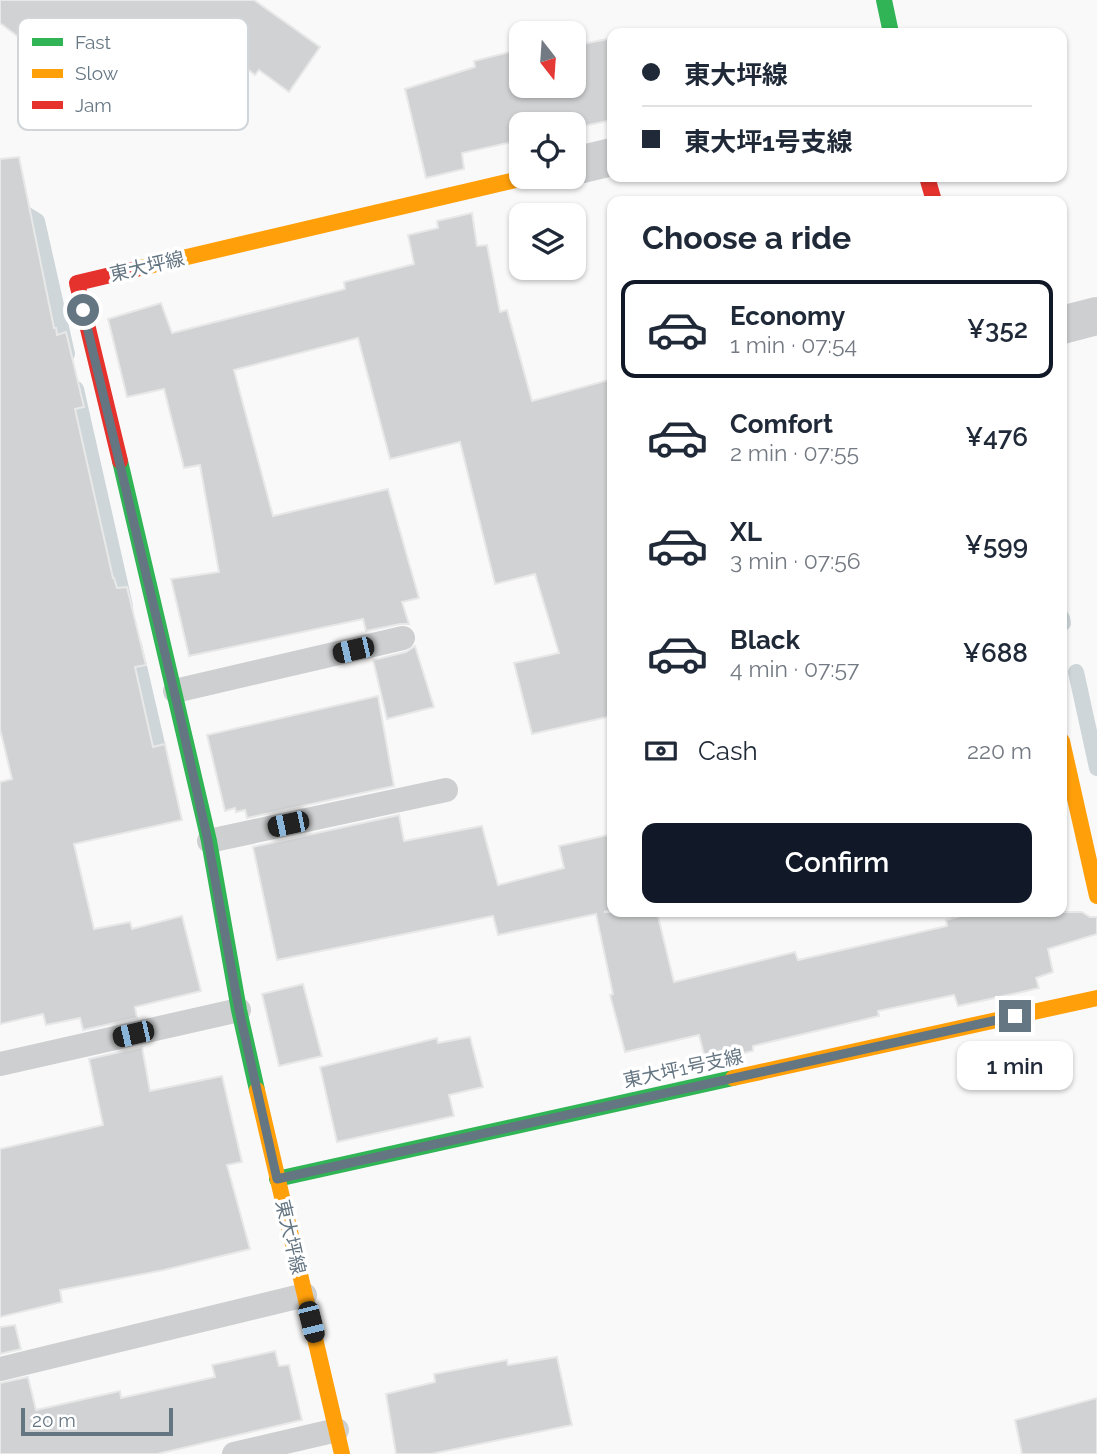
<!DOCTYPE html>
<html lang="en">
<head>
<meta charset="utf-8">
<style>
  :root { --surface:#fff; --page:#f2f2f3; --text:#1f2937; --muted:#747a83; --line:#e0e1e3; --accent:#111827 }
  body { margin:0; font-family:Raleway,"Noto Sans JP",sans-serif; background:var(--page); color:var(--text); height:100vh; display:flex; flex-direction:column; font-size:26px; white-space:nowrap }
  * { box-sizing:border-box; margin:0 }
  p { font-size:23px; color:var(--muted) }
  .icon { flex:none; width:38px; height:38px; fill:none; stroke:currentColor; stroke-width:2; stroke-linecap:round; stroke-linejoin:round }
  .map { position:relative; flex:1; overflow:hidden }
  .panel { position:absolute; left:607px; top:196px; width:460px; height:721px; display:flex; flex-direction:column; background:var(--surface); border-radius:14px; box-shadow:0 2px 5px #0004 }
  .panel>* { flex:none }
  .hud { position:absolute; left:607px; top:28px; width:460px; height:154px; border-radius:14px; box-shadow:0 2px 5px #0004; display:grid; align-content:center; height:154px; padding:0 35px; background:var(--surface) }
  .needle { width:46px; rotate:163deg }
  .buttons { position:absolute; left:509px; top:21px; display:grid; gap:14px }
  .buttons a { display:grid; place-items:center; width:77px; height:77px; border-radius:14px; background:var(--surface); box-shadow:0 2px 5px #0004; font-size:35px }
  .scale { position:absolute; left:21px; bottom:18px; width:152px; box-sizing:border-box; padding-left:7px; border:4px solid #657683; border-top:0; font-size:19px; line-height:24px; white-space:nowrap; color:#657683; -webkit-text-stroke:5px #fff; paint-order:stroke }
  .end { position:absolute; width:32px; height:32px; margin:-16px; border:9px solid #657683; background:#fff; box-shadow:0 0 0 4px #fff }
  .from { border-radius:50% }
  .bubble { position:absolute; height:49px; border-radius:14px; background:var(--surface); box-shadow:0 2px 5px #0004; font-size:23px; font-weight:600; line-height:49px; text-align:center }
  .car { position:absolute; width:21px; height:42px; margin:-21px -10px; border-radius:9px; box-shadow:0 0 5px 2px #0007; background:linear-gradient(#222 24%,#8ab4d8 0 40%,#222 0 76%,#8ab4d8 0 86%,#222 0) }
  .hud b { display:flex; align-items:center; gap:24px; height:66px; font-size:26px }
  .hud b+b { border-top:2px solid var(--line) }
  .hud i { width:18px; height:18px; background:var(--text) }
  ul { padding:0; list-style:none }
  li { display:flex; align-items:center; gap:21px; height:98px; margin:0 14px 10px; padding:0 21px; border:4px solid transparent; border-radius:14px }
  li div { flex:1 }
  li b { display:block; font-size:26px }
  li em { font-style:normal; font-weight:600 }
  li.current { border-color:var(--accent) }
  li>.icon { width:63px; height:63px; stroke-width:1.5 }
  h2 { padding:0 35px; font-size:32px; line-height:84px }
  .pay { display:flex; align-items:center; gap:18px; height:77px; padding:0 35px; font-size:26px }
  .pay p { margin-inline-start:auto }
  .primary-button { display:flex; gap:14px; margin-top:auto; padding:14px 35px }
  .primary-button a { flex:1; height:80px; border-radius:14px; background:var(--accent); color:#fff; font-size:28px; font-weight:600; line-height:80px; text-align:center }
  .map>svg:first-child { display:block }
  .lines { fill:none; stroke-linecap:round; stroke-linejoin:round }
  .stream { stroke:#ced6d9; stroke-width:16 }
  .building { fill:#d0d2d3; stroke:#e8e8e8; stroke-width:2 }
  .lane { stroke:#cecfd0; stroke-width:24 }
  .street { stroke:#cecfd0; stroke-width:38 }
  .fast { stroke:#30b455; stroke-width:16 }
  .slow { stroke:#ff9f0a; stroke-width:16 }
  .jam { stroke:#e5322d; stroke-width:16 }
  .route { stroke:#657683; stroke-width:9 }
  .labels { text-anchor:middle; stroke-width:7; stroke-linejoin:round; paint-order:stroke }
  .street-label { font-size:19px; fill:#657683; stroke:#fff }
  .key { fill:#fff; stroke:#d1d6da; stroke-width:2 }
  .key-label { font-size:19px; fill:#657683 }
</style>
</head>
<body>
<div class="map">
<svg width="1097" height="1454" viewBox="0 0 1097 1454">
  <rect width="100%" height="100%" fill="#f9f9f9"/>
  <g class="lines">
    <g class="stream">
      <path d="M 0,198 L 37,221 L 67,354"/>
      <path d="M 76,389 L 125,606"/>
      <path d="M 1062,618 L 1063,623"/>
      <path d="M 134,645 L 162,766"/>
      <path d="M 1076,672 L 1097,768"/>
    </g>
  </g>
  <g class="building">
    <path d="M 0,0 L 254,0 L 320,47 L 289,92 L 259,70 L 255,75 L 233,58 L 182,126 L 157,109 L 141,129 L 0,23 Z"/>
    <path d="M 574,36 L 578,45 L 612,38 L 612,120 L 574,128 L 574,124 L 522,124 L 522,140 L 462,153 L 464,169 L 426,178 L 405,89 L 475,67 L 474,61 L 522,49 L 522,86 L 574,86 Z"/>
    <path d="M 19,157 L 54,328 L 56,328 L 57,335 L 66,332 L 84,407 L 75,409 L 113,578 L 114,578 L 117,588 L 127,587 L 146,665 L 135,667 L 153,747 L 165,744 L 182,820 L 74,844 L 94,929 L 130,922 L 132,929 L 182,916 L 201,991 L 135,1007 L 137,1018 L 83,1030 L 80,1018 L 46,1025 L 43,1014 L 0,1024 L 0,782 L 12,779 L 0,729 L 0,159 Z"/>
    <path d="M 472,213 L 477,246 L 487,245 L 500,312 L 507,310 L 532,401 L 612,379 L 612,716 L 532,734 L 514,663 L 559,653 L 535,574 L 495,584 L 460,442 L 390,459 L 358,338 L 234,370 L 273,516 L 388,489 L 419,598 L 402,602 L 409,624 L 400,624 L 366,631 L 363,619 L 189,656 L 171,579 L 219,572 L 200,465 L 184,468 L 164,389 L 127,397 L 108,319 L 161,303 L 172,333 L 345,289 L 344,282 L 414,264 L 408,235 L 438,228 L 437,221 Z"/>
    <path d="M 415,646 L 434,707 L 387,719 L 373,660 L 406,652 Z"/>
    <path d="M 378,696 L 394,786 L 247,818 L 245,810 L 236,812 L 235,808 L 225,811 L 207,735 Z"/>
    <path d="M 399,815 L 404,841 L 482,826 L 498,885 L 564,868 L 559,846 L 612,834 L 612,910 L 604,912 L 657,912 L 674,982 L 795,952 L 798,960 L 947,926 L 946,920 L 975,912 L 1082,912 L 1090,917 L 1097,917 L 1097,934 L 1048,949 L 1053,972 L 1036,978 L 1039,988 L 1022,992 L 958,1006 L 954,995 L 878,1011 L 879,1016 L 753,1046 L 753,1051 L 706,1062 L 699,1035 L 625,1052 L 610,995 L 613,994 L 596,914 L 498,935 L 493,916 L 277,960 L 253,847 Z"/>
    <path d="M 303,984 L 322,1056 L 279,1066 L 262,994 Z"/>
    <path d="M 470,1037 L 483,1087 L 449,1095 L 454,1116 L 337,1142 L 320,1067 L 437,1038 L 438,1043 Z"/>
    <path d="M 142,1047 L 150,1091 L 222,1076 L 242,1162 L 227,1165 L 250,1249 L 164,1270 L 60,1290 L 62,1302 L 0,1317 L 0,1149 L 103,1125 L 89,1059 Z"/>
    <path d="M 15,1325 L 21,1349 L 0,1354 L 0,1327 Z"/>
    <path d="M 275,1351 L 279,1366 L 289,1365 L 302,1420 L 157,1454 L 0,1454 L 0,1383 L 28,1377 L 36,1410 L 120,1391 L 121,1398 L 215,1377 L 212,1365 Z"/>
    <path d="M 557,1357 L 572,1425 L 431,1454 L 396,1454 L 386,1394 L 435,1382 L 434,1374 L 507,1360 L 508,1365 Z"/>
    <path d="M 1097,1398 L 1097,1454 L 1022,1454 L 1015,1420 Z"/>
  </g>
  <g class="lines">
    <g class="lane">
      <path d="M 175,691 L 403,638"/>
      <path d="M 209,841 L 446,790"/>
      <path d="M 0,1064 L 239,1010"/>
      <path d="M 0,1369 L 305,1295"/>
      <path d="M 234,1454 L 337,1430"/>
    </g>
    <g class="street">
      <path d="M 574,166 L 612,157"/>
      <path d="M 1062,325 L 1097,316"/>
    </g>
    <g class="fast">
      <path d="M 884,0 L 891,33"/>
      <path d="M 120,461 L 209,841 L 239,1010 L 257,1090"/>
      <path d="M 277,1179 L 733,1078"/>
    </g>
    <g class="slow">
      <path d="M 136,269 L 528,177"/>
      <path d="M 1062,741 L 1097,896"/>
      <path d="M 733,1078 L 1097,998"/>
      <path d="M 257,1090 L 342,1454"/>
    </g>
    <g class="jam">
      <path d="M 927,177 L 934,201"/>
      <path d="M 120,461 L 77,283 L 136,269"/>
    </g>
  </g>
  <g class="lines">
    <path class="route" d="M 83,310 L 180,716 L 208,841 L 239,1010 L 277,1179 L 1015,1016"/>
  </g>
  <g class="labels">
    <g class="street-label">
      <text transform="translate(147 266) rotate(-13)" y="7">東大坪線</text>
      <text transform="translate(683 1068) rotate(-12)" y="7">東大坪1号支線</text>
      <text transform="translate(291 1237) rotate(77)" y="7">東大坪線</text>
    </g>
  </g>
  <rect x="18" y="18" width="230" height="112" rx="10" class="key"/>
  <rect x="32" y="38" width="31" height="8" fill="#30b455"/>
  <rect x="32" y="69" width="31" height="9" fill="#ff9f0a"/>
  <rect x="32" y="101" width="31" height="8" fill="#e5322d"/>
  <g class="key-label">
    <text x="75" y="49">Fast</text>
    <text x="75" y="80">Slow</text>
    <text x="75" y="112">Jam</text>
  </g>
</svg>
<div class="buttons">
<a><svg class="needle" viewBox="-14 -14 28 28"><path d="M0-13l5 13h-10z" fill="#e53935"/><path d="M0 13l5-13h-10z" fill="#747a83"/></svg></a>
<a><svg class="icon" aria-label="locate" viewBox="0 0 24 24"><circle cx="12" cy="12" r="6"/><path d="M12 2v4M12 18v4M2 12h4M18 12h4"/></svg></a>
<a><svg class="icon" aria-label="layers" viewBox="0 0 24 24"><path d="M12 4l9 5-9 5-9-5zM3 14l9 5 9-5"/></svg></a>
</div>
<div class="scale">20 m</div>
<i class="end from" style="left:83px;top:310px"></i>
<i class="end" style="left:1015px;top:1016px"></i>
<div class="bubble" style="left:957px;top:1041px;width:116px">1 min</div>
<i class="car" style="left:353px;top:650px;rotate:257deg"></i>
<i class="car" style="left:288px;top:824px;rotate:258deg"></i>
<i class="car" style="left:133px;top:1034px;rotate:257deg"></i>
<i class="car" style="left:311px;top:1322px;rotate:166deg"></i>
<div class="hud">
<b><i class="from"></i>東大坪線</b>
<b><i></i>東大坪1号支線</b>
</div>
<section class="panel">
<h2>Choose a ride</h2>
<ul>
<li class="current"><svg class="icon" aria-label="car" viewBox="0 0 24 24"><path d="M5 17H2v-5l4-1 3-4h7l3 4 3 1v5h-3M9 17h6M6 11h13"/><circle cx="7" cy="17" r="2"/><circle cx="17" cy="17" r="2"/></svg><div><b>Economy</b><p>1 min · 07:54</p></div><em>¥352</em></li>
<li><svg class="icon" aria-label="car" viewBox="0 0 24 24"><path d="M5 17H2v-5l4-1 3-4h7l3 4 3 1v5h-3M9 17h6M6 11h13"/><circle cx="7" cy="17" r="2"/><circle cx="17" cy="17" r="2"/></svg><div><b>Comfort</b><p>2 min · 07:55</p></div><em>¥476</em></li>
<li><svg class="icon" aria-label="car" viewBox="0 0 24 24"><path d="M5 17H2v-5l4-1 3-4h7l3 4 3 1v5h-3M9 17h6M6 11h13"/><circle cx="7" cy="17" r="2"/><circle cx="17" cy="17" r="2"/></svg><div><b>XL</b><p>3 min · 07:56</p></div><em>¥599</em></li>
<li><svg class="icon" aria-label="car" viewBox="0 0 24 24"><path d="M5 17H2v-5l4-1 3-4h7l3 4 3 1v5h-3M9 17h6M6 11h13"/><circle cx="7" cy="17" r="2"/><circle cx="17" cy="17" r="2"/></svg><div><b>Black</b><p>4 min · 07:57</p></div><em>¥688</em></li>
</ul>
<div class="pay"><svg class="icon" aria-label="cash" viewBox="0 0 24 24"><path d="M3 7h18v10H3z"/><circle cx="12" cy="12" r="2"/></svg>Cash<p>220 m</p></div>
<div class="primary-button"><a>Confirm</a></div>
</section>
</div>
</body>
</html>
